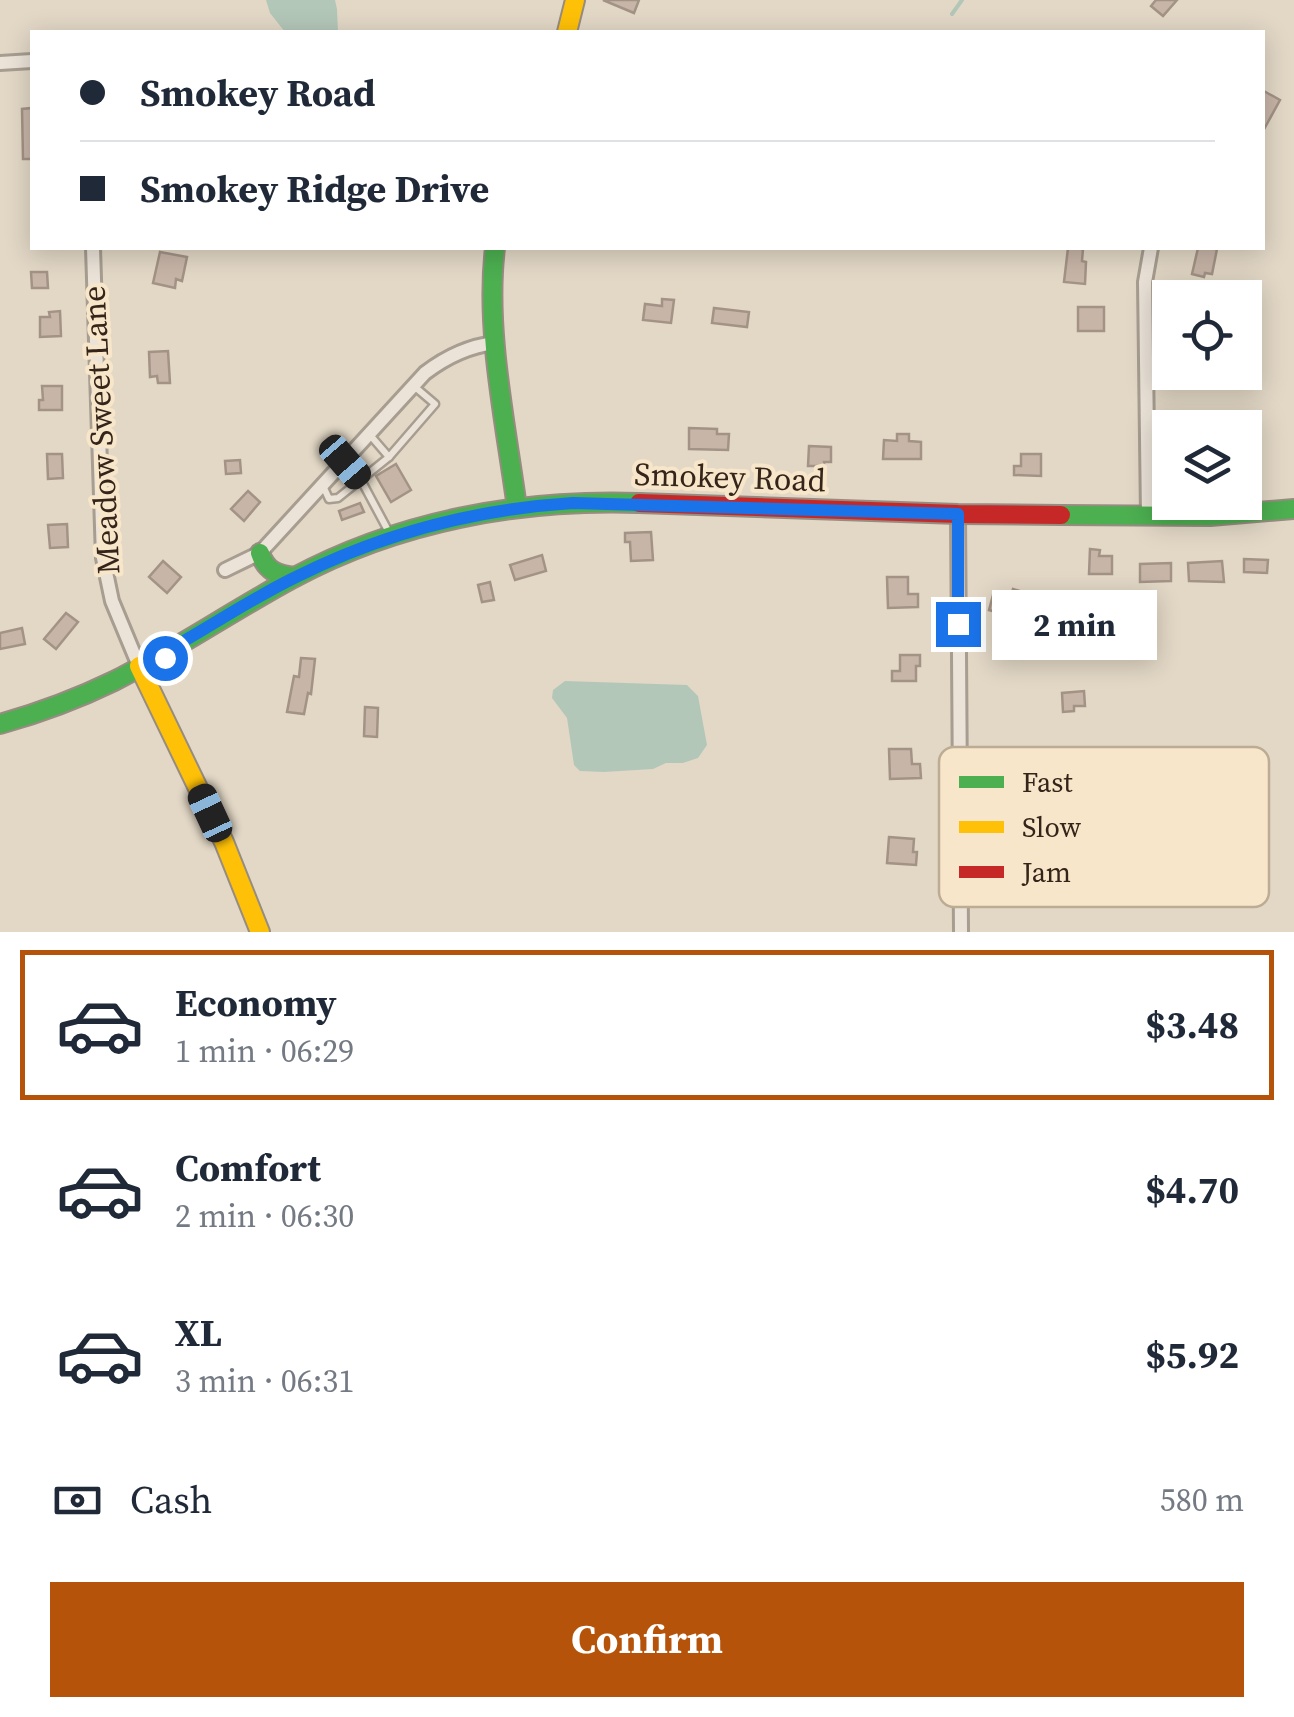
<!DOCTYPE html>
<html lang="en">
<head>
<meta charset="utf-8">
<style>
  :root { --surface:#fff; --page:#f2f2f3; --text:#1f2937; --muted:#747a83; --line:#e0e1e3; --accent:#b45309 }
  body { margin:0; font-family:"Source Serif 4",serif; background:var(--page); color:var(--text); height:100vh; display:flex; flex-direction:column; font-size:38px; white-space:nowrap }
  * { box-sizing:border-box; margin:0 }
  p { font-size:32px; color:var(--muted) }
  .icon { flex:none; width:55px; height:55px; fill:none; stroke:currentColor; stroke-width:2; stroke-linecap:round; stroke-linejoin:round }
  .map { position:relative; height:932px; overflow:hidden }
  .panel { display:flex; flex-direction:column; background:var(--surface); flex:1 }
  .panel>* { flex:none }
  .guide { position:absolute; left:30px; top:30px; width:1235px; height:220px; border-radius:0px; box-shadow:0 5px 25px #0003; display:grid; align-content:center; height:220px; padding:0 50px; background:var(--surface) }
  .fabs { position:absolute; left:1152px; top:280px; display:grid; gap:20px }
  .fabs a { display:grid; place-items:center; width:110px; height:110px; border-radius:0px; background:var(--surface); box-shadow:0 5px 25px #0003; font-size:50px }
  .end { position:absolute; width:45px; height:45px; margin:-22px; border:12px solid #1a73e8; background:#fff; box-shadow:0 0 0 5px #fff }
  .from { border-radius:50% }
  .bubble { position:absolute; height:70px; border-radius:0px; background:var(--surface); box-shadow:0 5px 25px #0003; font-size:32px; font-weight:700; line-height:70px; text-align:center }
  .car { position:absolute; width:30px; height:60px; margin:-30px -15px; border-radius:12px; box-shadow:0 0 8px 2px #0007; background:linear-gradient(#222 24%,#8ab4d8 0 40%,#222 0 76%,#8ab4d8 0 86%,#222 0) }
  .guide b { display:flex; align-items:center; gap:35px; height:95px; font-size:38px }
  .guide b+b { border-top:2px solid var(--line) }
  .guide i { width:25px; height:25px; background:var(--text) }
  ul { padding:18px 0 0; list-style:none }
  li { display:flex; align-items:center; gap:30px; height:150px; margin:0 20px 15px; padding:0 30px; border:5px solid transparent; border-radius:0px }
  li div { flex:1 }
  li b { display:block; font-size:38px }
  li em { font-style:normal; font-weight:700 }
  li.on { border-color:var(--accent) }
  li>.icon { width:90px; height:90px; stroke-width:1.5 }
  .pay { display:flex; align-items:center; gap:25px; height:110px; padding:0 50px; font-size:38px }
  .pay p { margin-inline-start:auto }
  .cta { display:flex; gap:20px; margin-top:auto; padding:20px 50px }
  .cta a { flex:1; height:115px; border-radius:0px; background:var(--accent); color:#fff; font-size:40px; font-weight:700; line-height:115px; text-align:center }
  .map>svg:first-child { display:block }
  .water { fill:#b3c7b9 }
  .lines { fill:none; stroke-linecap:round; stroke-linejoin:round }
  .stream { stroke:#b3c7b9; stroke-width:4 }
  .building { fill:#c7b5a7; stroke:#a39386; stroke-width:2.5 }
  .lane-casing { stroke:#a79d90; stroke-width:11 }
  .street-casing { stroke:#a79d90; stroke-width:18 }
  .fast-casing { stroke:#978c80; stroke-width:22 }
  .slow-casing { stroke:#978c80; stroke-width:22 }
  .jam-casing { stroke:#978c80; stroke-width:22 }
  .lane { stroke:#ebe3d8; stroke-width:6 }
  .street { stroke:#ebe3d8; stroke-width:12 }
  .fast { stroke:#4caf50; stroke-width:18 }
  .slow { stroke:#ffc107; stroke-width:18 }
  .jam { stroke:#c62828; stroke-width:18 }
  .route { stroke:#1a73e8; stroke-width:12 }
  .labels { text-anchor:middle; stroke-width:8; stroke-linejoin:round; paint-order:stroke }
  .street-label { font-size:32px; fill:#352419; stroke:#f7e6c9 }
  .key { fill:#f7e6c9; stroke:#bdac94; stroke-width:2.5 }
  .key-label { font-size:28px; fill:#352419 }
</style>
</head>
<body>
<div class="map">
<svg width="1294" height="932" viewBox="0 0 1294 932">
  <rect width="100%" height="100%" fill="#e3d8c6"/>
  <g class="water">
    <path d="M 266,0 L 335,0 L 337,9 L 338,32 L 285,32 L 270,13 Z"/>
    <path d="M 565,681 L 687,685 L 698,696 L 707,745 L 698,758 L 683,763 L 666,763 L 653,769 L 604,772 L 580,771 L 574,765 L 567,718 L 552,698 L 553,690 Z"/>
  </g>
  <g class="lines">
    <path class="stream" d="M 952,14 L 962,0"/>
  </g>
  <g class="building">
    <path d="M 603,0 L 639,0 L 634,13 Z"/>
    <path d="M 1156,0 L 1177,0 L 1163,16 L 1151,6 Z"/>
    <path d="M 1262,90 L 1280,100 L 1262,133 Z"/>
    <path d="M 32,108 L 32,159 L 23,159 L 22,109 Z"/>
    <path d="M 1068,248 L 1083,249 L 1082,261 L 1086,262 L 1085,284 L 1064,282 Z"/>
    <path d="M 1198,248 L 1217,249 L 1212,274 L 1205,273 L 1204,277 L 1192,274 Z"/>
    <path d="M 160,252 L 187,257 L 182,281 L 176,279 L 175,288 L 153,283 Z"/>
    <path d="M 31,272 L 47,272 L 48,288 L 32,288 Z"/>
    <path d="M 662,299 L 674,300 L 671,323 L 643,320 L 645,304 L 662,306 Z"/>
    <rect x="1078" y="307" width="26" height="24"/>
    <path d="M 714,308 L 749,312 L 747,327 L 712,323 Z"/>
    <path d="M 60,311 L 61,336 L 40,337 L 40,317 L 50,317 L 49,312 Z"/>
    <path d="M 168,351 L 170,383 L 158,383 L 157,376 L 150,377 L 149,352 Z"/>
    <path d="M 42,386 L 62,386 L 62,410 L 39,410 L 39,400 L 43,400 Z"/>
    <path d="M 689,428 L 717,429 L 717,434 L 729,434 L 728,450 L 689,449 Z"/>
    <path d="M 897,434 L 909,434 L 909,441 L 921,442 L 921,459 L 883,459 L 884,440 L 897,441 Z"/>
    <path d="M 809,446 L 831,447 L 831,462 L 824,462 L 824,466 L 808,466 Z"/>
    <path d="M 47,454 L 62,454 L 63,478 L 48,479 Z"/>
    <path d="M 1021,454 L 1041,454 L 1041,476 L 1014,475 L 1014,466 L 1021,466 Z"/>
    <path d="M 240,460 L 241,473 L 226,474 L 225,461 Z"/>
    <path d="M 396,464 L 411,490 L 391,502 L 376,476 Z"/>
    <path d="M 248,491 L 260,502 L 244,521 L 231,509 Z"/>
    <path d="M 360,503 L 364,512 L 342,520 L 339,511 Z"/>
    <path d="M 67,524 L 68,547 L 50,548 L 48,525 Z"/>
    <path d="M 651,532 L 653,560 L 631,561 L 630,542 L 625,542 L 625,533 Z"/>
    <path d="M 1090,549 L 1100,550 L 1099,556 L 1112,556 L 1112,574 L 1089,574 Z"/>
    <path d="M 542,555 L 546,571 L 515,580 L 510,565 Z"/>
    <path d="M 1244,559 L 1268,560 L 1267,573 L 1244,572 Z"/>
    <path d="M 163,561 L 181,577 L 167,593 L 149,577 Z"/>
    <path d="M 1222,561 L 1224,582 L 1189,581 L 1188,563 Z"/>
    <path d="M 1171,563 L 1171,581 L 1140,582 L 1140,564 Z"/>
    <path d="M 887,577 L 908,577 L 908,594 L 918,594 L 918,607 L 888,608 Z"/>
    <path d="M 490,582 L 494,600 L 482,602 L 478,585 Z"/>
    <path d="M 1013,589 L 1023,592 L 1016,620 L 999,616 L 1000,613 L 989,610 L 993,595 L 1010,599 Z"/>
    <path d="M 66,613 L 78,622 L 56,649 L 44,639 Z"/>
    <path d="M 22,628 L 25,644 L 0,649 L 0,633 Z"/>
    <path d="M 900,655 L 920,655 L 920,666 L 916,666 L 916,681 L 892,681 L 892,671 L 900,671 Z"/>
    <path d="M 301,658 L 315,659 L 311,694 L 308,693 L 304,714 L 287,712 L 294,676 L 299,677 Z"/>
    <path d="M 1084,691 L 1085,706 L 1074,706 L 1074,711 L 1063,712 L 1062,693 Z"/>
    <path d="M 365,707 L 378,708 L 377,737 L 364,736 Z"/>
    <path d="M 889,749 L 911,749 L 912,764 L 920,764 L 921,778 L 890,779 Z"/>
    <path d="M 889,837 L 914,839 L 913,852 L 917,852 L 916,865 L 887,863 Z"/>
  </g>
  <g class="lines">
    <g class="lane-casing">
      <g id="lane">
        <path d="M 370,435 L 389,457"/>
        <path d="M 345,462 L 361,480 L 391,536"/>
        <path d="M 324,488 L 329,499 L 338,498 L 389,457 L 435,404 L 415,387"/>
      </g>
    </g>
    <g class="street-casing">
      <g id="street">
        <path d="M 0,63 L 32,61"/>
        <path d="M 93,248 L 103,558 L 112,601 L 139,666"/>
        <path d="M 958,514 L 961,932"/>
        <path d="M 1148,515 L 1145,282 L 1151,248"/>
        <path d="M 225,570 L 260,553 L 425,373 C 446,357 469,346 495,343"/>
        <path d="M 959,881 L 1140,882"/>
      </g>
    </g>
    <g class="fast-casing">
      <g id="fast">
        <path d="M 495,248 C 485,330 506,425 517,508"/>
        <path d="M 1061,515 L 1210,516 L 1294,509"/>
        <path d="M 260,553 C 266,571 277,575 295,577"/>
        <path d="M 0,724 C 39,713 77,699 114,681 C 175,650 232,611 293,578 C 399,521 519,499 639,503"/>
      </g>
    </g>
    <g class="slow-casing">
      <g id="slow">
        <path d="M 567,32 L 575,0"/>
        <path d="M 139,666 L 224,842 L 260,932"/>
      </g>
    </g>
    <g class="jam-casing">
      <path id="jam" d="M 639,503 L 958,514 L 1061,515"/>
    </g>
    <use href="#lane" class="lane"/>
    <use href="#street" class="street"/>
    <use href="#fast" class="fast"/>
    <use href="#slow" class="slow"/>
    <use href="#jam" class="jam"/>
  </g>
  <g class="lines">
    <path class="route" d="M 165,658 L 170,649 C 213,625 254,597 298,576 C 384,533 477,509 573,503 L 958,514 L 958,624"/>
  </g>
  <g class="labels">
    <g class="street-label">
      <text transform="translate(101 430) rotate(-93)" y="11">Meadow Sweet Lane</text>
      <text transform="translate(730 477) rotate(2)" y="11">Smokey Road</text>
    </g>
  </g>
  <rect x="939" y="747" width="330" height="160" rx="15" class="key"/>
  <rect x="959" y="776" width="45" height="12" fill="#4caf50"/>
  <rect x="959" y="821" width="45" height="12" fill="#ffc107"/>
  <rect x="959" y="866" width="45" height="12" fill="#c62828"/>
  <g class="key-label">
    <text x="1022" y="792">Fast</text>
    <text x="1022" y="837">Slow</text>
    <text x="1022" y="882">Jam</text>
  </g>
</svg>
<div class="fabs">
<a><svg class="icon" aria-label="locate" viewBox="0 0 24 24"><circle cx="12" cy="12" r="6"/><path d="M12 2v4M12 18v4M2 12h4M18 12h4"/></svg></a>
<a><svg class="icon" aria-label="layers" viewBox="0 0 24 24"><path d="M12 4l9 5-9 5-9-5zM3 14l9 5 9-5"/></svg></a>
</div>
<i class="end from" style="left:165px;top:658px"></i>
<i class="end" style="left:958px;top:624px"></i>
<div class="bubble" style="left:992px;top:590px;width:165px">2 min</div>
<i class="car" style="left:345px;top:462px;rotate:139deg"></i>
<i class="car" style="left:210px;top:813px;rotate:335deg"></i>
<div class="guide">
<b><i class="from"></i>Smokey Road</b>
<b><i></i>Smokey Ridge Drive</b>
</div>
</div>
<section class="panel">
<ul>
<li class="on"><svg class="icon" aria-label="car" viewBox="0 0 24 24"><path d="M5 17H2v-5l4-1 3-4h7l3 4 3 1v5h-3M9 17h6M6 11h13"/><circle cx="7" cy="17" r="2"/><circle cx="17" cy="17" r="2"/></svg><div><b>Economy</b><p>1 min · 06:29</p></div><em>$3.48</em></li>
<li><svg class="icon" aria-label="car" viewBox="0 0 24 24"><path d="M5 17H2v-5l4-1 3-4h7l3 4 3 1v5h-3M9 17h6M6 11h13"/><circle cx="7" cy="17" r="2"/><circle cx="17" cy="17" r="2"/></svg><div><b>Comfort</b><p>2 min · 06:30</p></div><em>$4.70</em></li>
<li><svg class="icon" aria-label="car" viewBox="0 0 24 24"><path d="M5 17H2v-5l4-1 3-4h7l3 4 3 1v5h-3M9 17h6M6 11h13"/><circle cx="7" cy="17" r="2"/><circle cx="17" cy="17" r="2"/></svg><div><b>XL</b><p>3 min · 06:31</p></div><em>$5.92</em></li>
</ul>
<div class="pay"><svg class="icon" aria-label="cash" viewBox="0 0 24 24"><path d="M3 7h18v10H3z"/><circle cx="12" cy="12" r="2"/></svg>Cash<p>580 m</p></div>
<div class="cta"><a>Confirm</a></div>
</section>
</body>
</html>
